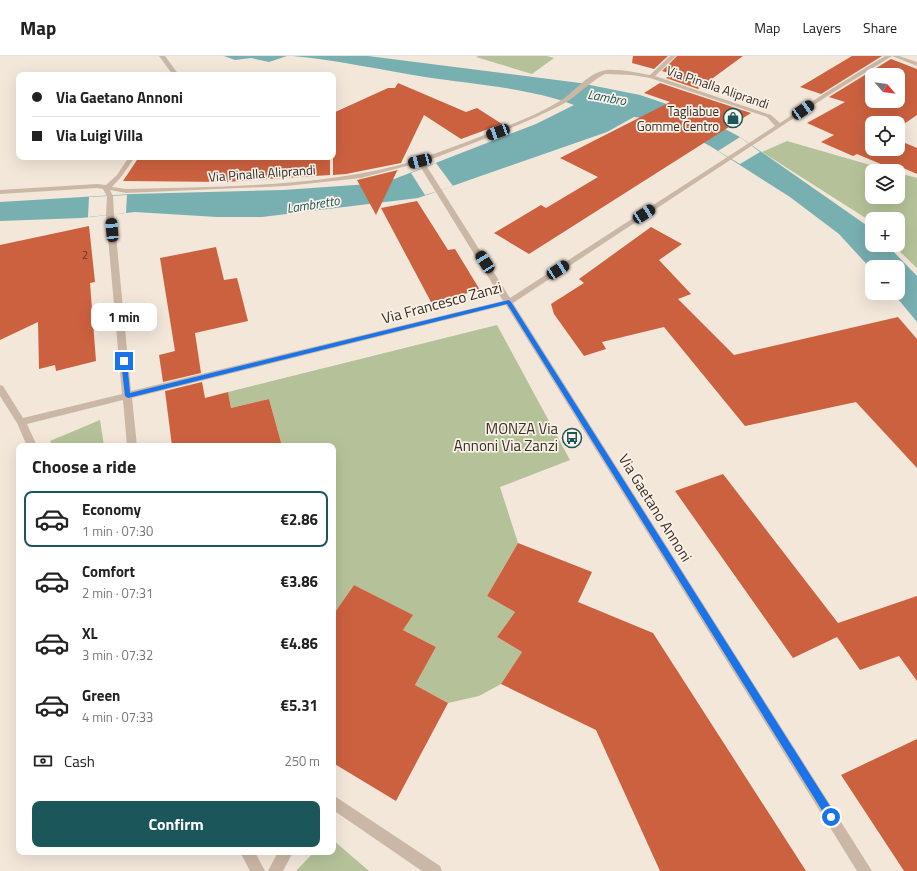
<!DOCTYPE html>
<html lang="en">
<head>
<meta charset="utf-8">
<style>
  :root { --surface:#fff; --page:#f6f6f6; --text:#222; --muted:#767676; --line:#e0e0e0; --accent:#1a565a }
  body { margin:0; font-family:"Titillium Web",sans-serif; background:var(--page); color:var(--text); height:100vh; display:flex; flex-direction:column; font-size:15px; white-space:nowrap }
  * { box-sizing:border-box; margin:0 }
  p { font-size:13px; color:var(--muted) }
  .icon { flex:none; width:22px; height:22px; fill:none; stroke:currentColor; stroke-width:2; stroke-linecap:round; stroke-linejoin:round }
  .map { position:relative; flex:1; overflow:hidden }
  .panel { position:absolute; left:16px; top:387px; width:320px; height:412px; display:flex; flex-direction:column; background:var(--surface); border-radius:8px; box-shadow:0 4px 16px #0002 }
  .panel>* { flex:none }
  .hud { position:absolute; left:16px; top:16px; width:320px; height:88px; border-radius:8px; box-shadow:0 4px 16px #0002; display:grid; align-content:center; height:88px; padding:0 16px; background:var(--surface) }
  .needle { width:26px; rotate:118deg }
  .controls { position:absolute; left:865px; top:12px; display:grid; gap:8px }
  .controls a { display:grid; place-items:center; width:40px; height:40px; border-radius:8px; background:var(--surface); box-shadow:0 4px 16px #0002; font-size:20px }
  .end { position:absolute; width:18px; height:18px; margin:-9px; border:5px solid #1a73e8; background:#fff; box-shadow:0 0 0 2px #fff }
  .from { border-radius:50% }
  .bubble { position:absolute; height:28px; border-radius:8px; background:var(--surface); box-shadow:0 4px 16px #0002; font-size:13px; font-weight:700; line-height:28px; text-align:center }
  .car { position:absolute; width:12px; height:24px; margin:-12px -6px; border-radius:5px; box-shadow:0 0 3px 1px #0007; background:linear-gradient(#222 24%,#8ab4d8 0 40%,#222 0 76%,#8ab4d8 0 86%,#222 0) }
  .hud b { display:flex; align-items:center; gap:14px; height:38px; font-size:15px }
  .hud b+b { border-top:1px solid var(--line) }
  .hud i { width:10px; height:10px; background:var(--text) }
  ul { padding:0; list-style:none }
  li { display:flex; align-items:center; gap:12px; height:56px; margin:0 8px 6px; padding:0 8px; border:2px solid transparent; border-radius:8px }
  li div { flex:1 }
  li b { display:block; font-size:15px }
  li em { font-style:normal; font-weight:700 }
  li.current { border-color:var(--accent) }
  li>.icon { width:36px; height:36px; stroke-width:1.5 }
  h2 { padding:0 16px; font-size:18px; line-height:48px }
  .pay { display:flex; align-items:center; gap:10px; height:44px; padding:0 16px; font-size:15px }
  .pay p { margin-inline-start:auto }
  .cta { display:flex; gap:8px; margin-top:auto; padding:8px 16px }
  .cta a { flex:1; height:46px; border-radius:8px; background:var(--accent); color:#fff; font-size:16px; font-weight:700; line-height:46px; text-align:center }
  header { display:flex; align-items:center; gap:24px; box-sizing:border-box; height:56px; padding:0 20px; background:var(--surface); border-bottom:1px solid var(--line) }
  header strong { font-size:19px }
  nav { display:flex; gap:22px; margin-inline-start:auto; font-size:14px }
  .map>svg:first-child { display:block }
  .green { fill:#b5c299 }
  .water { fill:#78afb1 }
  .pier { fill:#f3e7da }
  .building { fill:#cc613f; fill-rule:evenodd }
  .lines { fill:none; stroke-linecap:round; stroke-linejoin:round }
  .minor { fill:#cbb7a5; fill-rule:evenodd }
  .route { fill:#1a73e8 }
  .labels { text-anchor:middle; stroke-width:3.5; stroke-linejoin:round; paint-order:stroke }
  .far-number-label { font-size:11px; fill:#5c392d }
  .far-street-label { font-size:13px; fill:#372c27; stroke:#faf1e7 }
  .far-water-label { font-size:13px; font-style:italic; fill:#1a565a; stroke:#faf1e7 }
  .far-poi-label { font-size:13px; fill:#372c27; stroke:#faf1e7; text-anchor:end }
  .street-label { font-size:15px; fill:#372c27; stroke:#faf1e7 }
  .poi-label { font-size:15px; fill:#372c27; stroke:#faf1e7; text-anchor:end }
</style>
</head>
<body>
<header>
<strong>Map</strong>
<nav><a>Map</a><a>Layers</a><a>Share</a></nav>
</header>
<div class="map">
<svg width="917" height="815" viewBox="0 0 917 815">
  <rect width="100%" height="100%" fill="#f3e7da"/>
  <g class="green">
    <path d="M 478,0 L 547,0 L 554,2 L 532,18 L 476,1 Z"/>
    <path d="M 787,85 L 891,115 L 872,115 L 872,141 L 898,141 L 898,117 L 917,122 L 917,212 L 893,189 L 898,189 L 898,163 L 872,163 L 872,169 L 864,161 L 762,96 Z"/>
    <path d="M 497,269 L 570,404 L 500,431 L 518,487 L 487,540 L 515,556 L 497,581 L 522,596 L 501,628 L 479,640 L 448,647 L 415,629 L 436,591 L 403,574 L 412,559 L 354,529 L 333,559 L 333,390 L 282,390 L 269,343 L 231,352 L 228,336 Z"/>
    <path d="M 100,364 L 104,390 L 53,390 L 50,385 Z"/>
    <path d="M 333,784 L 369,815 L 296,815 L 314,796 L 333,796 Z"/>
  </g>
  <g class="water">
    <path d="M 224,0 L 287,0 L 269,6 L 251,2 L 235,4 Z"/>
    <path d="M 293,0 L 368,0 L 580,27 L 640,39 L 699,59 L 740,81 L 869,171 L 872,174 L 872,189 L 887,189 L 917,220 L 917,266 L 893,237 L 898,237 L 898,211 L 872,211 L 872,214 L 839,178 L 790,141 L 710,90 L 680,74 L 658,64 L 634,61 L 607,76 L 418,142 L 262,161 L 217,161 L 135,156 L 81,162 L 0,165 L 0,146 L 132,138 L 283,134 L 384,127 L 536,68 L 574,49 C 531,32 471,28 425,21 C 381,14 337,4 293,0 Z"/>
  </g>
  <g class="pier">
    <path d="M 740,81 L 760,96 L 740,108 L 718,95 Z"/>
    <path d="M 436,107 L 453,130 L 425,139 L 411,117 Z"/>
    <path d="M 127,139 L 126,157 L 88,161 L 89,141 Z"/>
  </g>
  <g class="building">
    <path d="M 633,0 L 668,0 L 654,13 L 632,7 Z"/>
    <path d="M 677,0 L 743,0 L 698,33 L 666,22 L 672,18 L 662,15 Z"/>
    <path d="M 852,0 L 882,0 L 821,38 L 800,31 Z"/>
    <path d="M 891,3 L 917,13 L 917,59 L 898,72 L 898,67 L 872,67 L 872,93 L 898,93 L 898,84 L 917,92 L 917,118 L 901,111 L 895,114 L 857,98 L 853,100 L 821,86 L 834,79 L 807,67 L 845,46 L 829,41 ZM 872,19 L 898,19 L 898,45 L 872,45 Z"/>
    <path d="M 398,27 L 466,56 L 477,52 L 502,68 L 461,83 L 424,59 L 401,107 L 346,118 L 333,119 L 333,57 L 388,32 L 395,32 Z"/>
    <path d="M 660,27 L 751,57 L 529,198 L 494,177 L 541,149 L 546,152 L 598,121 L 560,102 L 670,46 L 644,37 Z"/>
    <path d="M 139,101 L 330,101 L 330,119 L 226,126 L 123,125 Z"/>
    <path d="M 398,114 L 397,115 L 376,159 L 357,124 Z"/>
    <path d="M 417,145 L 448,194 L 455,193 L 480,234 L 431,246 L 381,152 Z"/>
    <path d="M 89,170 L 95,226 L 90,227 L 96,305 L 56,315 L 55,309 L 39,313 L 38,266 L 0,284 L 0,189 Z"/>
    <path d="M 651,171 L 682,188 L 659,204 L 691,238 L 678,243 L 734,299 L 898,261 L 917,283 L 917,412 L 856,346 L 745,370 L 664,271 L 602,286 L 606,293 L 584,300 L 554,258 L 551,248 L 584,227 L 579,223 Z"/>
    <path d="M 216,191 L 224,224 L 237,222 L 248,265 L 195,277 L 201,317 L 163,326 L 159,299 L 175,295 L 160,202 Z"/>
    <path d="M 202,326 L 205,342 L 228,336 L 231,352 L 269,343 L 282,390 L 172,390 L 165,335 Z"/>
    <path d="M 723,418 L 838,567 L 917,540 L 917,625 L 899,600 L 860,614 L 837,581 L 793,602 L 675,435 Z"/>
    <path d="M 518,487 L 592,516 L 578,546 L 653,577 L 806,815 L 660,815 L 596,674 L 501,628 L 522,596 L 497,581 L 515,556 L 487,540 Z"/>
    <path d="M 354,529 L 413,559 L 403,574 L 436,591 L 415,629 L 448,647 L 396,745 L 333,707 L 333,559 Z"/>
    <path d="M 917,683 L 917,815 L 904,815 L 841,719 Z"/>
  </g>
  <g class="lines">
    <g class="minor">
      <path d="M 159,0 L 165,0 L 179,19 L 173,19 Z"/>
      <path d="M 670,0 L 676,0 L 655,20 L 771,59 L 780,67 L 825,37 L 885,0 L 899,0 L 917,6 L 917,10 L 892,0 L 829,39 L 513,247 L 872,815 L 857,815 L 506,249 L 132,342 L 137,390 L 127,390 L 123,344 L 27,368 L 37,390 L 27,390 L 17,367 L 0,340 L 0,329 L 3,330 L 23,362 L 122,338 L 106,159 L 107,140 L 103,133 L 97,132 L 0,138 L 0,134 L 97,128 L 106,129 L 117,119 L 129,101 L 135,101 L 121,121 L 112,131 L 126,133 C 222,130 325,132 417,104 C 435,98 452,91 469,85 C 499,73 532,62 560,45 C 575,36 585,20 602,15 C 612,11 639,17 650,19 ZM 605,18 L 632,19 L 650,22 L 767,61 L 775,70 L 510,242 L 424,106 C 471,88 518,71 563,48 C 578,40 589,26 605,18 ZM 418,107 L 503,245 L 131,335 L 114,159 L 113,140 L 110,134 L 126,137 L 286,130 L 361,122 Z"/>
      <path d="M 333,739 L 440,810 L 442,815 L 422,815 L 333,754 Z"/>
      <path d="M 240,796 L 255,796 L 265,815 L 250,815 Z"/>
      <path d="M 278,796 L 293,796 L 283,815 L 268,815 Z"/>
    </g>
  </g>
  <path class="route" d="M 509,244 L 511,246 L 835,758 L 836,761 L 835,764 L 831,766 L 828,764 L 507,248 L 128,342 L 125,340 L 121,305 L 124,303 L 127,305 L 130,337 Z"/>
  <defs>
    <g id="shop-ring" transform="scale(1)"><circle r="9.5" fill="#faf1e7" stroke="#1a565a" stroke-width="1.5"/><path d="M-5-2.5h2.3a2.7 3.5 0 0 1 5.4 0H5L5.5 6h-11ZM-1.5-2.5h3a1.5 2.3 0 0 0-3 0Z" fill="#1a565a"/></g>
    <g id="bus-ring" transform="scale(1)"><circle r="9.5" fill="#faf1e7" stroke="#1a565a" stroke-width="1.5"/><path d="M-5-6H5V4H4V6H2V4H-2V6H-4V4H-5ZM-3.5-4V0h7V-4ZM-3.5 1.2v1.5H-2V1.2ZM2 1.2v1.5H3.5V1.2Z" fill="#1a565a"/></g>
  </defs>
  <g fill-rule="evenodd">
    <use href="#shop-ring" x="733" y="62"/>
    <use href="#bus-ring" x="572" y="382"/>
  </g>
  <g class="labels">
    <g class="far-number-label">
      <text x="85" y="203">2</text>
    </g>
    <g class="far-street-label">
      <text transform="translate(718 31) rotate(19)" y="5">Via Pinalla Aliprandi</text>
      <text transform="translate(262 117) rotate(-4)" y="5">Via Pinalla Aliprandi</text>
    </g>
    <g class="far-water-label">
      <text transform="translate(607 41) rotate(10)" y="5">Lambro</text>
      <text transform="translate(313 148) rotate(-9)" y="5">Lambretto</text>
    </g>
    <g class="far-poi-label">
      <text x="719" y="60">Tagliabue<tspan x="719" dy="15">Gomme Centro</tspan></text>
    </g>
    <g class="street-label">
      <text transform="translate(442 247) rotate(-15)" y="5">Via Francesco Zanzi</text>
      <text transform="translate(655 452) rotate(58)" y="5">Via Gaetano Annoni</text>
    </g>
    <g class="poi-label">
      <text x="558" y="378">MONZA Via<tspan x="558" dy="17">Annoni Via Zanzi</tspan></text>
    </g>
  </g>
</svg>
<div class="controls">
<a><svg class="needle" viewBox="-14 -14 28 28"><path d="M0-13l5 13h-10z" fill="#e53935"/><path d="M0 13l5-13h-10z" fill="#767676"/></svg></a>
<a><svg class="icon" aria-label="locate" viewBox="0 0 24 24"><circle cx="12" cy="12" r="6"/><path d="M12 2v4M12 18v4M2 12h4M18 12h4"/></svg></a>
<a><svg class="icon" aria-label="layers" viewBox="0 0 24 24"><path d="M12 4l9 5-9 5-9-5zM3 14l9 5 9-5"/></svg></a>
<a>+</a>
<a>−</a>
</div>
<i class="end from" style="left:831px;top:761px"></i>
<i class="end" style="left:124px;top:305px"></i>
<div class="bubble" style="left:91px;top:247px;width:66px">1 min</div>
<i class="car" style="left:803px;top:54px;rotate:56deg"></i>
<i class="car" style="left:498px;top:76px;rotate:250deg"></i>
<i class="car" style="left:420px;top:105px;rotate:255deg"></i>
<i class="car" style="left:644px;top:158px;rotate:57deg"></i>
<i class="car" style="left:112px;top:174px;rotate:355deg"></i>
<i class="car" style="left:485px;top:206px;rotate:327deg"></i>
<i class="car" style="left:558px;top:214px;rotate:57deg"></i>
<div class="hud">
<b><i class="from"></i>Via Gaetano Annoni</b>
<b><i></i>Via Luigi Villa</b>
</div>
<section class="panel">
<h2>Choose a ride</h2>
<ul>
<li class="current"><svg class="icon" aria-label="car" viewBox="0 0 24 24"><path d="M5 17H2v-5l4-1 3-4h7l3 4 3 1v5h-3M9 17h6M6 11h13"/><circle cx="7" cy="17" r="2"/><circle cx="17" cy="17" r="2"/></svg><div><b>Economy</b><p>1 min · 07:30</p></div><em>€2.86</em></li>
<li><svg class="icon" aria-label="car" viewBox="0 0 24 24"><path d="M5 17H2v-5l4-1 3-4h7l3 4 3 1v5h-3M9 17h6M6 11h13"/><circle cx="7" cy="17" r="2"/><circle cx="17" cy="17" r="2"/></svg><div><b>Comfort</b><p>2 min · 07:31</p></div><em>€3.86</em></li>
<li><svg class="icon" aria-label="car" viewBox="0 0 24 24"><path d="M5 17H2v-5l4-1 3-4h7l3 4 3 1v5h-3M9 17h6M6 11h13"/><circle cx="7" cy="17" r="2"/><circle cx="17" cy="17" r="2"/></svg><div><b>XL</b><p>3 min · 07:32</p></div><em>€4.86</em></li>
<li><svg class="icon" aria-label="car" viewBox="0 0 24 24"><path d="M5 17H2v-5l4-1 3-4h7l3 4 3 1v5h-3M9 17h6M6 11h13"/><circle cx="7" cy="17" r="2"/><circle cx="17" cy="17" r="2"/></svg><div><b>Green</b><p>4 min · 07:33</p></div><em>€5.31</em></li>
</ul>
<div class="pay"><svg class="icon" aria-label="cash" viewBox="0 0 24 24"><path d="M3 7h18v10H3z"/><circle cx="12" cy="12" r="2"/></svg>Cash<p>250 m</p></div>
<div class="cta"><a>Confirm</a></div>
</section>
</div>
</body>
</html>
